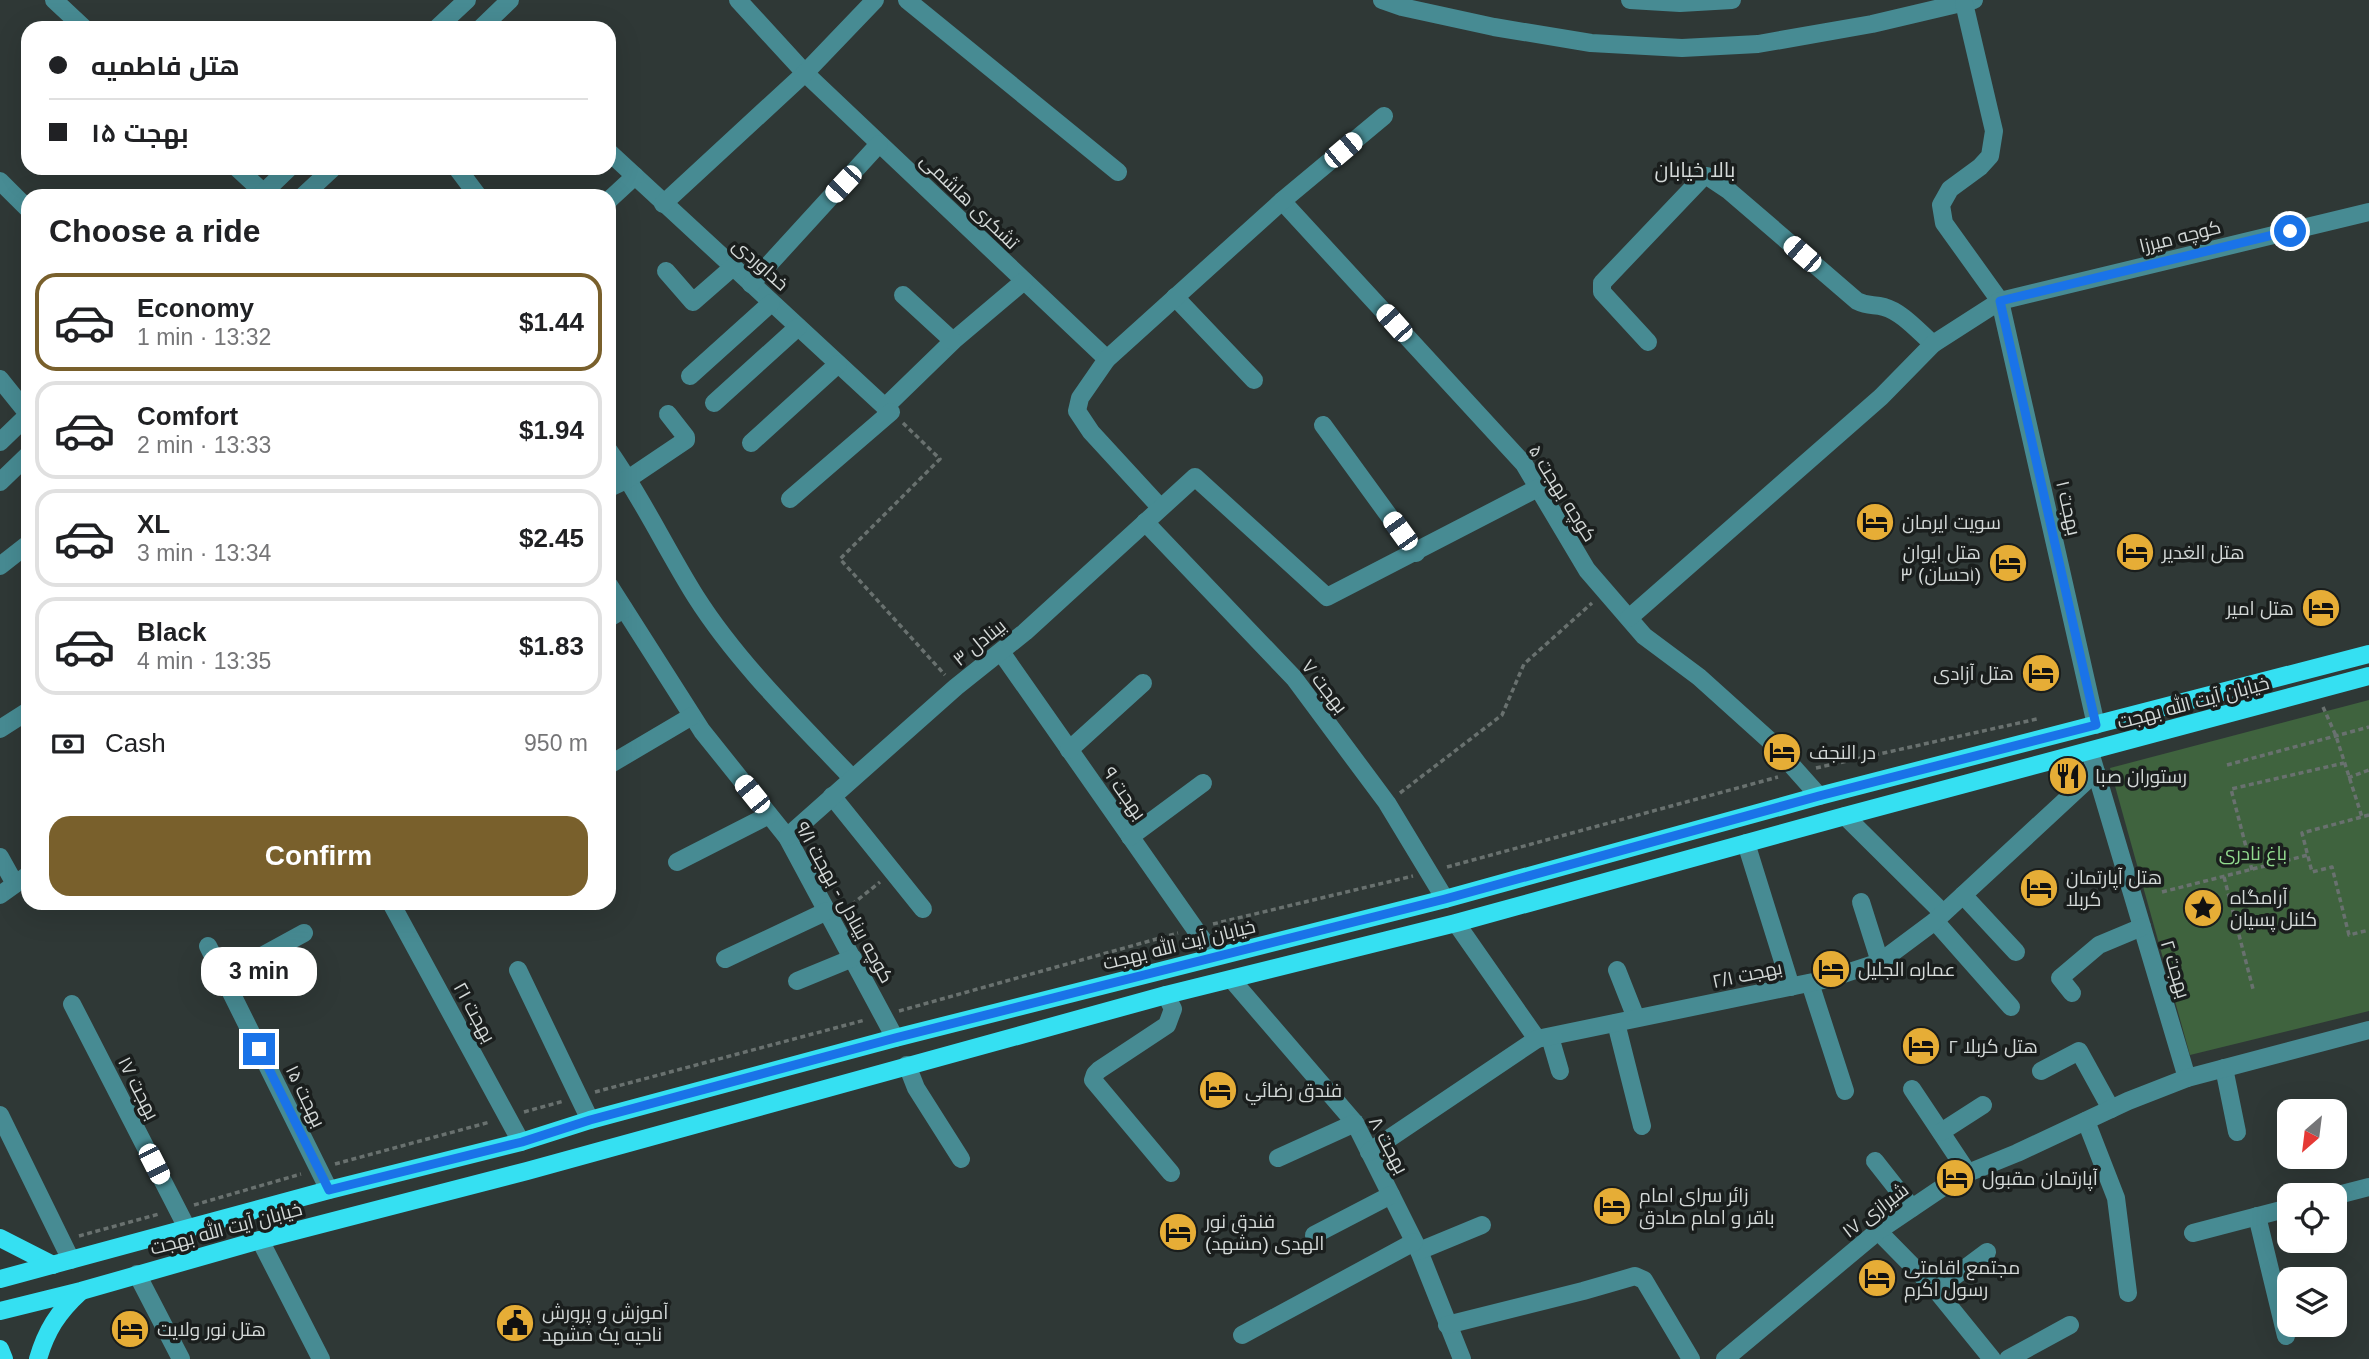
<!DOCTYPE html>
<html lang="en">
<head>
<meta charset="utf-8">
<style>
  :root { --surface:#fff; --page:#f6f6f6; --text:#202124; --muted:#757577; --line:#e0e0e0; --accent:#79602c }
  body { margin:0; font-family:Arial,Cairo,sans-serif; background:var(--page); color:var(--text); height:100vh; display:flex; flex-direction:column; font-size:26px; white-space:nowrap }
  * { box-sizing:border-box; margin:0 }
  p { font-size:23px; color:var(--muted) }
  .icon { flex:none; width:38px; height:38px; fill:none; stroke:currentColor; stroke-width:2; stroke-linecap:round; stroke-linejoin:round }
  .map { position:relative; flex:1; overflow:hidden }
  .side { position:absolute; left:21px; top:189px; width:595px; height:721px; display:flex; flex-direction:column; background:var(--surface); border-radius:21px; box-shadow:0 7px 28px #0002 }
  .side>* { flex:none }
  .top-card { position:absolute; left:21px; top:21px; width:595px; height:154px; border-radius:21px; box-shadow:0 7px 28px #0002; display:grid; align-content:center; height:154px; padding:0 28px; background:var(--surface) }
  .needle { width:46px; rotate:208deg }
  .tools { position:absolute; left:2277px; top:1099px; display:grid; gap:14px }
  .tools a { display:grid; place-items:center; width:70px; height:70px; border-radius:14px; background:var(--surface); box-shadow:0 7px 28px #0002; font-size:35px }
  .end { position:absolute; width:32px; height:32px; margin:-16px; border:9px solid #1a73e8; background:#fff; box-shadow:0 0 0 4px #fff }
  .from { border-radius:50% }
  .bubble { position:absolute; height:49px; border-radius:21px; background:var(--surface); box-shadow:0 7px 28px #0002; font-size:23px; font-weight:700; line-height:49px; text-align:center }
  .car { position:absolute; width:21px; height:42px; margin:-21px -10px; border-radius:9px; box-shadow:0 0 5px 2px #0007; background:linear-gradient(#fff 24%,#345 0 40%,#fff 0 76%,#345 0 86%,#fff 0) }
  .top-card b { display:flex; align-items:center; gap:24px; height:66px; font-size:26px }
  .top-card b+b { border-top:2px solid var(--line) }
  .top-card i { width:18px; height:18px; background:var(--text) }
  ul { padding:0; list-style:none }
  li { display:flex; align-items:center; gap:21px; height:98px; margin:0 14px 10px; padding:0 14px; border:4px solid var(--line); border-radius:21px }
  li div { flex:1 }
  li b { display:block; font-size:26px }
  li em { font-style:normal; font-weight:700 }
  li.current { border-color:var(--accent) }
  li>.icon { width:63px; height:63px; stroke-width:1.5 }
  h2 { padding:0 28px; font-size:32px; line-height:84px }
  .pay { display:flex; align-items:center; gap:18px; height:77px; padding:0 28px; font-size:26px }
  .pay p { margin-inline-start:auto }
  .primary-button { display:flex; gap:14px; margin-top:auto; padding:14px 28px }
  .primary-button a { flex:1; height:80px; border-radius:21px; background:var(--accent); color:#fff; font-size:28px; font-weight:700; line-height:80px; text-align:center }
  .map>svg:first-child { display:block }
  .green { fill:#3f633e }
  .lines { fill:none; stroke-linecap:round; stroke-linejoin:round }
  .path { stroke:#69716f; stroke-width:3.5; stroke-dasharray:5 3.5; stroke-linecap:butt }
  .minor { stroke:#478b93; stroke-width:18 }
  .major { stroke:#35e0f2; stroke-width:18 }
  .route { stroke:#1a73e8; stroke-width:9 }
  .labels { text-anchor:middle; stroke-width:7; stroke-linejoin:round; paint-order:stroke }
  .street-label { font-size:19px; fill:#d4d9d8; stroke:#1a1e1d }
  .poi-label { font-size:19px; fill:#d4d9d8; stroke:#1a1e1d; text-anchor:start }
  .park-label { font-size:19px; fill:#92db8f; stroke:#1a1e1d }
  .neighbourhood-label { font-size:21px; fill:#d4d9d8; stroke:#1a1e1d }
</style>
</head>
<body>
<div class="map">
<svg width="2369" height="1359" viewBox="0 0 2369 1359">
  <rect width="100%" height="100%" fill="#2f3836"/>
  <path class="green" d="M 2369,700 L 2369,1011 L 2190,1055 L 2110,768 Z"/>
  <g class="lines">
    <g class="path">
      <path d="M 903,423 L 940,459 L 840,559 L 945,675"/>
      <path d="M 2323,707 L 2336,736 L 2362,817"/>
      <path d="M 2227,765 L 2369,727"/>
      <path d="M 1816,768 L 2037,719"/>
      <path d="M 2348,778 L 2369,770"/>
      <path d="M 1400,793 L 1502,715 L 1524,664 L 1592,603"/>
      <path d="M 2369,815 L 2302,833 L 2312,872 L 2332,867 L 2349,935 L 2369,930"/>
      <path d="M 1447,867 L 1778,777"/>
      <path d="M 2252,870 L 2231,789 L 2344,763"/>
      <path d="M 2224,877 L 2253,989"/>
      <path d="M 2162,892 L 2308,855"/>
      <path d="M 845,910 L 880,882"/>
      <path d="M 1213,924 L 1413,876"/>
      <path d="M 899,1011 L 1178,933"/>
      <path d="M 595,1092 L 865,1020"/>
      <path d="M 524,1112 L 564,1101"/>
      <path d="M 335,1164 L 490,1122"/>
      <path d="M 194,1205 L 301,1174"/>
      <path d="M 79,1236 L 159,1214"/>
    </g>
    <g class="minor">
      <path d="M 54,0 L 84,28"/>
      <path d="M 738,0 L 805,73 L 1107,359"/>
      <path d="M 907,0 L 1118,172"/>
      <path d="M 1382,0 L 1402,7 L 1494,27 L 1591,43 L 1682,48 L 1758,44 L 1872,24 L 1974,0"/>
      <path d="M 1630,0 L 1680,3 L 1732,0"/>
      <path d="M 1964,3 L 1994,131 L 1990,156 L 1980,167 L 1950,189 L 1941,205 L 1944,223 L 2000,301 L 2096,725"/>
      <path d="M 437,28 L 467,0"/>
      <path d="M 481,28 L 510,0"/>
      <path d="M 609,152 L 885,407 L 953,341 L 1024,281"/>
      <path d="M 237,168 L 263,192"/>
      <path d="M 457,168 L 478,196"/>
      <path d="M 0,181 L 28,209"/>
      <path d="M 260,196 L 289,168"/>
      <path d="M 303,196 L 333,168"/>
      <path d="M 609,200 L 635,176"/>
      <path d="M 1282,201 L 1524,464 L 1587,570 L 1644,636 L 1699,677 L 1769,740 L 1819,796"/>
      <path d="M 663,204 L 805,73 L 875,0"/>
      <path d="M 666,271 L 693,302 L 733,267"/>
      <path d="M 751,284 L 879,144"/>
      <path d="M 903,295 L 953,341"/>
      <path d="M 1175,297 L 1254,380"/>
      <path d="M 1648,342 L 1602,292 L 1602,283 L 1703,177 L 1707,176 L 1728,190 L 1857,301 C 1869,307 1873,304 1884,307 C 1902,312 1918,331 1933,344"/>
      <path d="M 690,376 L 771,303"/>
      <path d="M 0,379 L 28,414"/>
      <path d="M 714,403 L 798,327"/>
      <path d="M 1323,425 L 1416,553"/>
      <path d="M 0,442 L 28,415"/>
      <path d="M 751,443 L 838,364"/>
      <path d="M 609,451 C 642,498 666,549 696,597 C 738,663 799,722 852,778"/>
      <path d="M 0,482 L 28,455"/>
      <path d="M 609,488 L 628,479 L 686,440 L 686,437 L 668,414"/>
      <path d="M 790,499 L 891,412"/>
      <path d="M 1160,507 L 1091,432 L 1077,411 L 1080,398 L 1107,359 L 1282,201 L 1384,116"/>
      <path d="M 1145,522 L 1294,678 L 1387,803 L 1445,899"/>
      <path d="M 0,566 L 28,544"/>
      <path d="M 609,585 L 702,731 L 787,837 L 895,1038"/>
      <path d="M 609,618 L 624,609"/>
      <path d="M 1629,618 L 1881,397 L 1933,344 L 2000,301 L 2369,212"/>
      <path d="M 1001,652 L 1214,956"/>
      <path d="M 0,729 L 28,711"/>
      <path d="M 1069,750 L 1143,683"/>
      <path d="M 2090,752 L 2187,1078"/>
      <path d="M 609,765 L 692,716"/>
      <path d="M 832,796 L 923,909"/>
      <path d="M 1845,816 L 1943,913"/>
      <path d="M 787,837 L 956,687 L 1025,632 L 1195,477 L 1327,597 L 1538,488"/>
      <path d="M 1130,837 L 1203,783"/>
      <path d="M 1746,843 L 1791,987"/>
      <path d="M 0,857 L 15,884"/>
      <path d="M 677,862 L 769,815"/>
      <path d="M 0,895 L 28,875"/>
      <path d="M 1963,895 L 2016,952"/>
      <path d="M 1861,902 L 1880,962"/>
      <path d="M 391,903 L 521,1142"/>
      <path d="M 1935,921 L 2011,1007"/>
      <path d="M 1456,923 L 1537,1039"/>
      <path d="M 208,946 L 329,1190"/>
      <path d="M 725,959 L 827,911"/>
      <path d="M 518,970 L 590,1120"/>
      <path d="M 1617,970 L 1636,1018"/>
      <path d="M 223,977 L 304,933"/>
      <path d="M 1232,980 L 1355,1123 L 1419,1251 L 1462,1359"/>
      <path d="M 797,981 L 853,958"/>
      <path d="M 1810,983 L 1845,1091"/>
      <path d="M 2072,993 L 2060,978 L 2099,945 L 2142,927"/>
      <path d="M 1166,995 L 1173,1009 L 1167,1025 L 1099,1070 L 1095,1074 L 1093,1080 L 1171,1173"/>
      <path d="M 72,1004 L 187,1228"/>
      <path d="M 1616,1023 L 1642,1126"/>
      <path d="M 1550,1037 L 1560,1071"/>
      <path d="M 907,1065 L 916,1088 L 961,1159"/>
      <path d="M 2224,1068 L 2237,1132"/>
      <path d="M 2041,1071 L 2079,1051 L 2111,1109"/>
      <path d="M 1912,1089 L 1968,1173"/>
      <path d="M 0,1115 L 71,1260"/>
      <path d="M 2086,1121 L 2116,1198 L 2128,1293"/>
      <path d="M 1941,1132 L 1983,1105"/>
      <path d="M 1369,1152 L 1537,1039 L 1828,979 L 1880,962 L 1935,921 L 2096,772"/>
      <path d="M 1278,1158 L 1355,1123"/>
      <path d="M 1875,1161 L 1912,1208"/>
      <path d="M 2334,1196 L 2369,1187"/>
      <path d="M 2257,1216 L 2286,1336"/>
      <path d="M 1878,1231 L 1936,1290 L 1992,1359"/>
      <path d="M 2193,1233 L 2289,1208"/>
      <path d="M 1314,1235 L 1391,1195"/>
      <path d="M 260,1240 L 321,1359"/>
      <path d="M 1419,1251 L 1482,1225"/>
      <path d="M 137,1274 L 181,1359"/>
      <path d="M 1936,1290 L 1987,1252"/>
      <path d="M 1447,1325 L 1583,1291 L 1635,1276 L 1644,1280 L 1691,1359"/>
      <path d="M 1242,1335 L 1414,1242"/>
      <path d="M 1725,1359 L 1878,1231 L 1958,1177 L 2017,1153 L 2128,1101 L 2187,1078 L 2369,1030"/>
      <path d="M 2008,1359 L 2070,1325"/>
    </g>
    <g class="major">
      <path d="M 0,1238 L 53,1265"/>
      <path d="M 0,1279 L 329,1190 L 521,1142 L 590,1120 L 895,1038 L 1445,899 L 1819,796 L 2369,654"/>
      <path d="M 0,1311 L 81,1291 L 260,1240 L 527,1171 L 1166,995 L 1456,923 L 1845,816 L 2369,676"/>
      <path d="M 0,1349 L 4,1359"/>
      <path d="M 38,1359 C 46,1331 58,1312 80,1292"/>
    </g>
  </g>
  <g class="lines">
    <path class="route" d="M 259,1049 L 329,1190 L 522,1142 L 590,1120 L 895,1038 L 1445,899 L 1819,796 L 2096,725 L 2000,301 L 2290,231"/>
  </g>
  <defs>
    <g id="hotel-disc" transform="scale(2.0125)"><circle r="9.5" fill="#e6ad36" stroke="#1a1e1d"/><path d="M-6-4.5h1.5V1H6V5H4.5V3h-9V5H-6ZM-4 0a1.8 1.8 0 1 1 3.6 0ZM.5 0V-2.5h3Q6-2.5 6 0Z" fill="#111"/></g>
    <g id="restaurant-disc" transform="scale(2.0125)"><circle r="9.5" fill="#e6ad36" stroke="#1a1e1d"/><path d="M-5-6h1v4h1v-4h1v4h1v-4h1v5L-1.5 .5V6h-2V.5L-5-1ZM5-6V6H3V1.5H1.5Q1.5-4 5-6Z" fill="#111"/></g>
    <g id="sight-disc" transform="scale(2.0125)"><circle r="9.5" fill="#e6ad36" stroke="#1a1e1d"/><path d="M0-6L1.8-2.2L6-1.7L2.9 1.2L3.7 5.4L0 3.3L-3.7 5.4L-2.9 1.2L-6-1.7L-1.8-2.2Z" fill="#111"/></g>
    <g id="civic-disc" transform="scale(2.0125)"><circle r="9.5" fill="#e6ad36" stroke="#1a1e1d"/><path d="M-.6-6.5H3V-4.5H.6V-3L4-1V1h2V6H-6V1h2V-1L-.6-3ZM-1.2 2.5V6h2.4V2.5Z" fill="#111"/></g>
  </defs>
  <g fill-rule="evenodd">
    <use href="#hotel-disc" x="1875" y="522"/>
    <use href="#hotel-disc" x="2135" y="552"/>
    <use href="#hotel-disc" x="2008" y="563"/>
    <use href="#hotel-disc" x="2321" y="608"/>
    <use href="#hotel-disc" x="2041" y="673"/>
    <use href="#hotel-disc" x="1782" y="752"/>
    <use href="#restaurant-disc" x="2068" y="776"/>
    <use href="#hotel-disc" x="2039" y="888"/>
    <use href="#sight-disc" x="2203" y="908"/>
    <use href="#hotel-disc" x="1831" y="969"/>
    <use href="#hotel-disc" x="1921" y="1046"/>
    <use href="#hotel-disc" x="1218" y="1090"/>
    <use href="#hotel-disc" x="1955" y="1178"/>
    <use href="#hotel-disc" x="1612" y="1206"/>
    <use href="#hotel-disc" x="1178" y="1232"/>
    <use href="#hotel-disc" x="1877" y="1278"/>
    <use href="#civic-disc" x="515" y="1323"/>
    <use href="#hotel-disc" x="130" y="1329"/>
  </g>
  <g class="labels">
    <g class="street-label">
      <text transform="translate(970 201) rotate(44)" y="7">تشکری هاشمی</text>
      <text transform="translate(2180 236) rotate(-14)" y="7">کوچه میرزا</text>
      <text transform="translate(761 264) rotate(42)" y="7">خداوردی</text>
      <text transform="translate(1563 493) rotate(58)" y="7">کوچه بهجت ۵</text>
      <text transform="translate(2069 508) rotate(77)" y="7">بهجت ۱</text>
      <text transform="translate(979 642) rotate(-39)" y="7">بینادل ۳</text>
      <text transform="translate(1325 686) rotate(52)" y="7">بهجت ۷</text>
      <text transform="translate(2193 702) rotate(-15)" y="7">خیابان آیت الله بهجت</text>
      <text transform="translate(1125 793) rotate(55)" y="7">بهجت ۹</text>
      <text transform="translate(845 902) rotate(61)" y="7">کوچه بینادل - بهجت ۹/۱</text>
      <text transform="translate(1179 944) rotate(-14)" y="7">خیابان آیت الله بهجت</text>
      <text transform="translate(2176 969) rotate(73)" y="7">بهجت ۲</text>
      <text transform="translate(1747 974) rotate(-12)" y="7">بهجت ۲/۱</text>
      <text transform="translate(475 1012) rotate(61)" y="7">بهجت ۲۱</text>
      <text transform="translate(139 1088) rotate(63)" y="7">بهجت ۱۷</text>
      <text transform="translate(306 1096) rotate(64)" y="7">بهجت ۱۵</text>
      <text transform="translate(1389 1145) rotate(62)" y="7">بهجت ۸</text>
      <text transform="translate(1875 1210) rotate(-37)" y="7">شیرازی ۱۷</text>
      <text transform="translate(226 1228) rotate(-15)" y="7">خیابان آیت الله بهجت</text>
    </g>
    <g class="poi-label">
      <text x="1902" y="529">سویت ایرمان</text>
      <text x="1981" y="559" text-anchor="end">هتل ایوان<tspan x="1981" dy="22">۳ (احسان)</tspan></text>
      <text x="2162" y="559">هتل الغدیر</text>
      <text x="2294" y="615" text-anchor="end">هتل امیر</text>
      <text x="2014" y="680" text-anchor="end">هتل آزادی</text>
      <text x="1809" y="759">در النجف</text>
      <text x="2095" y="783">رستوران صبا</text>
      <text x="2066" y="884">هتل آپارتمان<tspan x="2066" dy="22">کربلا</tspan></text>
      <text x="2230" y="904">آرامگاه<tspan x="2230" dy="22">کلنل پسیان</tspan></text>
      <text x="1858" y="976">عماره الجلیل</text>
      <text x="1948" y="1053">هتل کربلا ۲</text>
      <text x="1245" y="1097">فندق رضائي</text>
      <text x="1982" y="1185">آپارتمان مقبول</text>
      <text x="1639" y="1202">زائر سرای امام<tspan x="1639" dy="22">باقر و امام صادق</tspan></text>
      <text x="1205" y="1228">فندق نور<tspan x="1205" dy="22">الهدى (مشهد)</tspan></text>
      <text x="1904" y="1274">مجتمع اقامتی<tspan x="1904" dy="22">رسول اکرم</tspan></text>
      <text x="542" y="1319">آموزش و پرورش<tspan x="542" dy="22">ناحیه یک مشهد</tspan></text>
      <text x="157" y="1336">هتل نور ولایت</text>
    </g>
    <g class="park-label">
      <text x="2253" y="860">باغ نادری</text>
    </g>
    <g class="neighbourhood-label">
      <text x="1695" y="177">بالا خیابان</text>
    </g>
  </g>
</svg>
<div class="tools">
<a><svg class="needle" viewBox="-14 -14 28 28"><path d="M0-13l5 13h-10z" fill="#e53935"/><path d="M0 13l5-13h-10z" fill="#757577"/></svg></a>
<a><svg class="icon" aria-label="locate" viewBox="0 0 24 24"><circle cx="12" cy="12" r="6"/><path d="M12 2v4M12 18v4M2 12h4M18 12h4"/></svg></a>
<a><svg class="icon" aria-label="layers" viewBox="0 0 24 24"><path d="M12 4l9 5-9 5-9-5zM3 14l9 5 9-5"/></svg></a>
</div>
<i class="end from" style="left:2290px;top:231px"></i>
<i class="end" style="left:259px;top:1049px"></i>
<div class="bubble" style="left:201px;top:947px;width:116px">3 min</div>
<i class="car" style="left:1343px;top:150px;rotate:50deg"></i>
<i class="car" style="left:843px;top:184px;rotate:223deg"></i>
<i class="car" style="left:1802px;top:254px;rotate:311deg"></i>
<i class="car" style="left:1394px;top:323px;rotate:318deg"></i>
<i class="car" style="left:1400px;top:531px;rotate:324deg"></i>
<i class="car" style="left:752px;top:794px;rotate:321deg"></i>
<i class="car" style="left:154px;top:1164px;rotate:153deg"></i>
<div class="top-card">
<b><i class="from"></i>هتل فاطمیه</b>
<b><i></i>بهجت ۱۵</b>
</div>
<section class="side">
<h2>Choose a ride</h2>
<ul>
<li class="current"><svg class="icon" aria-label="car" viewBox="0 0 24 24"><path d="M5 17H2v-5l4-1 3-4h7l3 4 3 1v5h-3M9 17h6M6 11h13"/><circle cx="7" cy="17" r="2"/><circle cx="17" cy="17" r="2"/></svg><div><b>Economy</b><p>1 min · 13:32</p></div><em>$1.44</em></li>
<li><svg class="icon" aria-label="car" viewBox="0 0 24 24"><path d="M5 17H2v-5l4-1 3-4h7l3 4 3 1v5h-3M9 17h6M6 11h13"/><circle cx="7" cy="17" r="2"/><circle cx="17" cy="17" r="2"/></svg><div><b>Comfort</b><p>2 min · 13:33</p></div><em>$1.94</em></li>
<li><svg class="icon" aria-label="car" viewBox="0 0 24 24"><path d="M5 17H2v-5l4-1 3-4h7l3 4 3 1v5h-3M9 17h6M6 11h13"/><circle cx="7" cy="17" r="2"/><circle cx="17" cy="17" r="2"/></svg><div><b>XL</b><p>3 min · 13:34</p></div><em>$2.45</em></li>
<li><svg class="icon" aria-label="car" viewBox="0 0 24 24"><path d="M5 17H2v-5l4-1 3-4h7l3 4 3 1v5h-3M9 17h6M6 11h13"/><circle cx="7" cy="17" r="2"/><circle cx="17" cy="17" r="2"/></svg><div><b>Black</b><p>4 min · 13:35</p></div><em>$1.83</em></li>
</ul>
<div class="pay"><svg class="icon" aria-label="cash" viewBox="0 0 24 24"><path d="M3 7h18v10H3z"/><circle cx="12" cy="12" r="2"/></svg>Cash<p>950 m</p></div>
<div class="primary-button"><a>Confirm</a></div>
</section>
</div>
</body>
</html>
